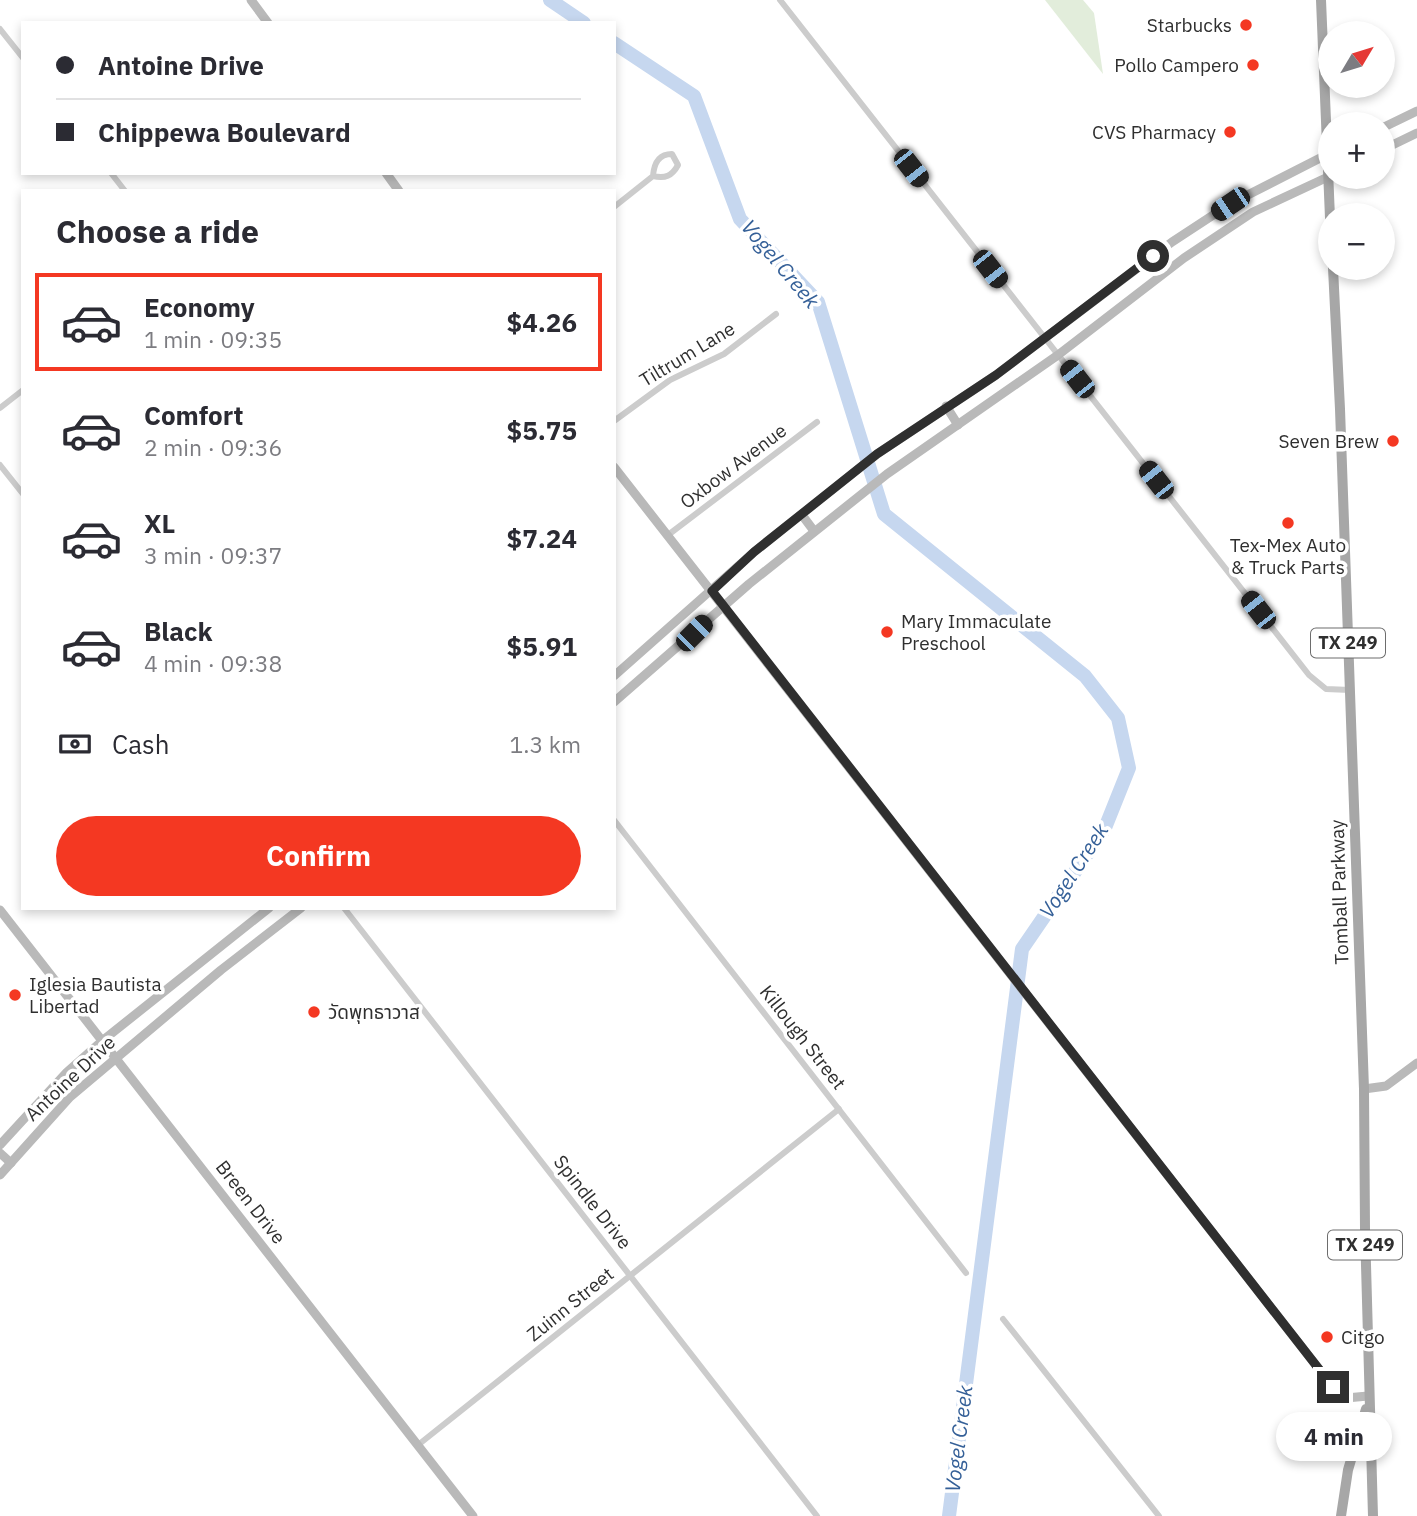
<!DOCTYPE html>
<html lang="en">
<head>
<meta charset="utf-8">
<style>
  :root { --surface:#fff; --page:#f2f2f3; --text:#2b2b33; --muted:#7c7c81; --line:#e1e1e2; --accent:#f43822 }
  body { margin:0; font-family:"IBM Plex Sans","Noto Sans Thai",sans-serif; background:var(--page); color:var(--text); height:100vh; display:flex; flex-direction:column; font-size:26px; white-space:nowrap }
  * { box-sizing:border-box; margin:0 }
  p { font-size:23px; color:var(--muted) }
  .icon { flex:none; width:38px; height:38px; fill:none; stroke:currentColor; stroke-width:2; stroke-linecap:round; stroke-linejoin:round }
  .map { position:relative; flex:1; overflow:hidden }
  .panel { position:absolute; left:21px; top:189px; width:595px; height:721px; display:flex; flex-direction:column; background:var(--surface); border-radius:0px; box-shadow:0 4px 10px #0003 }
  .panel>* { flex:none }
  .banner { position:absolute; left:21px; top:21px; width:595px; height:154px; border-radius:0px; box-shadow:0 4px 10px #0003; display:grid; align-content:center; height:154px; padding:0 35px; background:var(--surface) }
  .needle { width:46px; rotate:52deg }
  .buttons { position:absolute; left:1318px; top:21px; display:grid; gap:14px }
  .buttons a { display:grid; place-items:center; width:77px; height:77px; border-radius:50%; background:var(--surface); box-shadow:0 4px 10px #0003; font-size:35px }
  .end { position:absolute; width:32px; height:32px; margin:-16px; border:9px solid #2f2f2f; background:#fff; box-shadow:0 0 0 4px #fff }
  .from { border-radius:50% }
  .bubble { position:absolute; height:49px; border-radius:24px; background:var(--surface); box-shadow:0 4px 10px #0003; font-size:23px; font-weight:700; line-height:49px; text-align:center }
  .car { position:absolute; width:21px; height:42px; margin:-21px -10px; border-radius:9px; box-shadow:0 0 5px 2px #0007; background:linear-gradient(#222 24%,#8ab4d8 0 40%,#222 0 76%,#8ab4d8 0 86%,#222 0) }
  .banner b { display:flex; align-items:center; gap:24px; height:66px; font-size:26px }
  .banner b+b { border-top:2px solid var(--line) }
  .banner i { width:18px; height:18px; background:var(--text) }
  ul { padding:0; list-style:none }
  li { display:flex; align-items:center; gap:21px; height:98px; margin:0 14px 10px; padding:0 21px; border:4px solid transparent; border-radius:0px }
  li div { flex:1 }
  li b { display:block; font-size:26px }
  li em { font-style:normal; font-weight:700 }
  li.on { border-color:var(--accent) }
  li>.icon { width:63px; height:63px; stroke-width:1.5 }
  h2 { padding:0 35px; font-size:32px; line-height:84px }
  .pay { display:flex; align-items:center; gap:18px; height:77px; padding:0 35px; font-size:26px }
  .pay p { margin-inline-start:auto }
  .cta { display:flex; gap:14px; margin-top:auto; padding:14px 35px }
  .cta a { flex:1; height:80px; border-radius:42px; background:var(--accent); color:#fff; font-size:28px; font-weight:700; line-height:80px; text-align:center }
  .map>svg:first-child { display:block }
  .green { fill:#e2eddb }
  .lines { fill:none; stroke-linecap:round; stroke-linejoin:round }
  .river { stroke:#c6d7ef; stroke-width:14 }
  .street { stroke:#ccc; stroke-width:6 }
  .secondary { stroke:#b9b9b9; stroke-width:9 }
  .primary { stroke:#a7a7a7; stroke-width:10 }
  .route { stroke:#2f2f2f; stroke-width:9 }
  .poi-dot { fill:#f43822; stroke:#fff; stroke-width:2.5 }
  .labels { text-anchor:middle; stroke-width:7; stroke-linejoin:round; paint-order:stroke }
  .shield { fill:#fff; stroke:#6d6d6d; stroke-width:2 }
  .shield-label { font-size:18px; font-weight:bold; fill:#2f2f2f }
  .poi-label { font-size:19px; fill:#2f2f2f; stroke:#fff; text-anchor:end }
  .street-label { font-size:19px; fill:#2f2f2f; stroke:#fff }
  .water-label { font-size:21px; font-style:italic; fill:#356098; stroke:#fff }
</style>
</head>
<body>
<div class="map">
<svg width="1417" height="1516" viewBox="0 0 1417 1516">
  <rect width="100%" height="100%" fill="#fff"/>
  <path class="green" d="M 1045,0 L 1083,0 L 1094,13 L 1103,74 Z"/>
  <g class="lines">
    <g class="river">
      <path d="M 550,0 L 584,23"/>
      <path d="M 614,43 L 694,96 L 740,219 L 818,302 L 884,514 L 1085,676 L 1118,718 L 1129,768 L 1105,828 L 1022,949 L 949,1516"/>
    </g>
    <g class="street">
      <path d="M 780,0 L 1309,675 L 1326,689 L 1350,690"/>
      <path d="M 0,29 L 23,58"/>
      <path d="M 111,173 L 125,191"/>
      <path d="M 614,207 L 653,176 C 654,164 658,154 672,154 L 678,165 C 672,176 665,179 653,176"/>
      <path d="M 0,408 L 23,390"/>
      <path d="M 614,421 L 670,380 L 724,354 L 776,314"/>
      <path d="M 0,465 L 23,494"/>
      <path d="M 668,535 L 817,422"/>
      <path d="M 614,820 L 966,1273"/>
      <path d="M 344,908 L 817,1516"/>
      <path d="M 1003,1319 L 1159,1516"/>
      <path d="M 418,1445 L 839,1109"/>
    </g>
    <g class="secondary">
      <path d="M 251,0 L 268,23"/>
      <path d="M 1382,128 L 1417,111"/>
      <path d="M 1382,150 L 1417,133"/>
      <path d="M 386,173 L 399,191"/>
      <path d="M 946,406 L 958,425"/>
      <path d="M 614,467 L 1333,1387 L 1346,1398 L 1368,1396"/>
      <path d="M 802,515 L 814,531"/>
      <path d="M 614,676 L 754,552 L 877,454 L 996,375 L 1172,242 L 1230,204 L 1330,153"/>
      <path d="M 614,702 L 749,584 L 887,474 L 1058,355 L 1184,258 L 1253,212 L 1330,176"/>
      <path d="M 0,910 L 473,1516"/>
      <path d="M 1364,1089 L 1386,1086 L 1417,1063"/>
      <path d="M 0,1145 L 67,1072 L 102,1041 L 269,908"/>
      <path d="M 0,1153 L 11,1163"/>
      <path d="M 0,1175 L 70,1097 L 221,970 L 301,908"/>
    </g>
    <g class="primary">
      <path d="M 1321,0 L 1330,218"/>
      <path d="M 1333,268 L 1340,409 L 1364,1089 L 1365,1229 L 1373,1516"/>
      <path d="M 1341,1516 L 1348,1470 L 1366,1409"/>
    </g>
  </g>
  <g class="lines">
    <path class="route" d="M 1153,256 L 996,375 L 877,454 L 754,552 L 712,591 L 1333,1387"/>
  </g>
  <g class="poi-dot">
    <circle cx="1246" cy="25" r="7"/>
    <circle cx="1253" cy="65" r="7"/>
    <circle cx="1230" cy="132" r="7"/>
    <circle cx="1393" cy="441" r="7"/>
    <circle cx="1288" cy="523" r="7"/>
    <circle cx="887" cy="632" r="7"/>
    <circle cx="15" cy="995" r="7"/>
    <circle cx="314" cy="1012" r="7"/>
    <circle cx="1327" cy="1337" r="7"/>
  </g>
  <g class="labels">
    <g class="shield">
      <rect x="1311" y="628.5" width="74" height="29" rx="5"/>
      <rect x="1328" y="1230.5" width="74" height="29" rx="5"/>
    </g>
    <g class="shield-label">
      <text x="1348" y="649">TX 249</text>
      <text x="1365" y="1251">TX 249</text>
    </g>
    <g class="poi-label">
      <text x="1232" y="32">Starbucks</text>
      <text x="1239" y="72">Pollo Campero</text>
      <text x="1216" y="139">CVS Pharmacy</text>
      <text x="1379" y="448">Seven Brew</text>
      <text x="1288" y="552" text-anchor="middle">Tex-Mex Auto<tspan x="1288" dy="22">&amp; Truck Parts</tspan></text>
      <text x="901" y="628" text-anchor="start">Mary Immaculate<tspan x="901" dy="22">Preschool</tspan></text>
      <text x="29" y="991" text-anchor="start">Iglesia Bautista<tspan x="29" dy="22">Libertad</tspan></text>
      <text x="328" y="1019" text-anchor="start">วัดพุทธาวาส</text>
      <text x="1341" y="1344" text-anchor="start">Citgo</text>
    </g>
    <g class="street-label">
      <text transform="translate(687 354) rotate(-31)" y="7">Tiltrum Lane</text>
      <text transform="translate(733 466) rotate(-37)" y="7">Oxbow Avenue</text>
      <text transform="translate(1339 892) rotate(-92)" y="7">Tomball Parkway</text>
      <text transform="translate(803 1037) rotate(52)" y="7">Killough Street</text>
      <text transform="translate(70 1078) rotate(-43)" y="7">Antoine Drive</text>
      <text transform="translate(251 1202) rotate(52)" y="7">Breen Drive</text>
      <text transform="translate(593 1202) rotate(52)" y="7">Spindle Drive</text>
      <text transform="translate(570 1304) rotate(-39)" y="7">Zuinn Street</text>
    </g>
    <g class="water-label">
      <text transform="translate(780 264) rotate(50)" y="7">Vogel Creek</text>
      <text transform="translate(1074 871) rotate(-57)" y="7">Vogel Creek</text>
      <text transform="translate(959 1439) rotate(-83)" y="7">Vogel Creek</text>
    </g>
  </g>
</svg>
<div class="buttons">
<a><svg class="needle" viewBox="-14 -14 28 28"><path d="M0-13l5 13h-10z" fill="#e53935"/><path d="M0 13l5-13h-10z" fill="#7c7c81"/></svg></a>
<a>+</a>
<a>−</a>
</div>
<i class="end from" style="left:1153px;top:256px"></i>
<i class="end" style="left:1333px;top:1387px"></i>
<div class="bubble" style="left:1276px;top:1412px;width:116px">4 min</div>
<i class="car" style="left:911px;top:168px;rotate:142deg"></i>
<i class="car" style="left:1230px;top:204px;rotate:236deg"></i>
<i class="car" style="left:990px;top:269px;rotate:142deg"></i>
<i class="car" style="left:1077px;top:379px;rotate:322deg"></i>
<i class="car" style="left:1156px;top:480px;rotate:322deg"></i>
<i class="car" style="left:1258px;top:610px;rotate:322deg"></i>
<i class="car" style="left:694px;top:633px;rotate:45deg"></i>
<div class="banner">
<b><i class="from"></i>Antoine Drive</b>
<b><i></i>Chippewa Boulevard</b>
</div>
<section class="panel">
<h2>Choose a ride</h2>
<ul>
<li class="on"><svg class="icon" aria-label="car" viewBox="0 0 24 24"><path d="M5 17H2v-5l4-1 3-4h7l3 4 3 1v5h-3M9 17h6M6 11h13"/><circle cx="7" cy="17" r="2"/><circle cx="17" cy="17" r="2"/></svg><div><b>Economy</b><p>1 min · 09:35</p></div><em>$4.26</em></li>
<li><svg class="icon" aria-label="car" viewBox="0 0 24 24"><path d="M5 17H2v-5l4-1 3-4h7l3 4 3 1v5h-3M9 17h6M6 11h13"/><circle cx="7" cy="17" r="2"/><circle cx="17" cy="17" r="2"/></svg><div><b>Comfort</b><p>2 min · 09:36</p></div><em>$5.75</em></li>
<li><svg class="icon" aria-label="car" viewBox="0 0 24 24"><path d="M5 17H2v-5l4-1 3-4h7l3 4 3 1v5h-3M9 17h6M6 11h13"/><circle cx="7" cy="17" r="2"/><circle cx="17" cy="17" r="2"/></svg><div><b>XL</b><p>3 min · 09:37</p></div><em>$7.24</em></li>
<li><svg class="icon" aria-label="car" viewBox="0 0 24 24"><path d="M5 17H2v-5l4-1 3-4h7l3 4 3 1v5h-3M9 17h6M6 11h13"/><circle cx="7" cy="17" r="2"/><circle cx="17" cy="17" r="2"/></svg><div><b>Black</b><p>4 min · 09:38</p></div><em>$5.91</em></li>
</ul>
<div class="pay"><svg class="icon" aria-label="cash" viewBox="0 0 24 24"><path d="M3 7h18v10H3z"/><circle cx="12" cy="12" r="2"/></svg>Cash<p>1.3 km</p></div>
<div class="cta"><a>Confirm</a></div>
</section>
</div>
</body>
</html>
